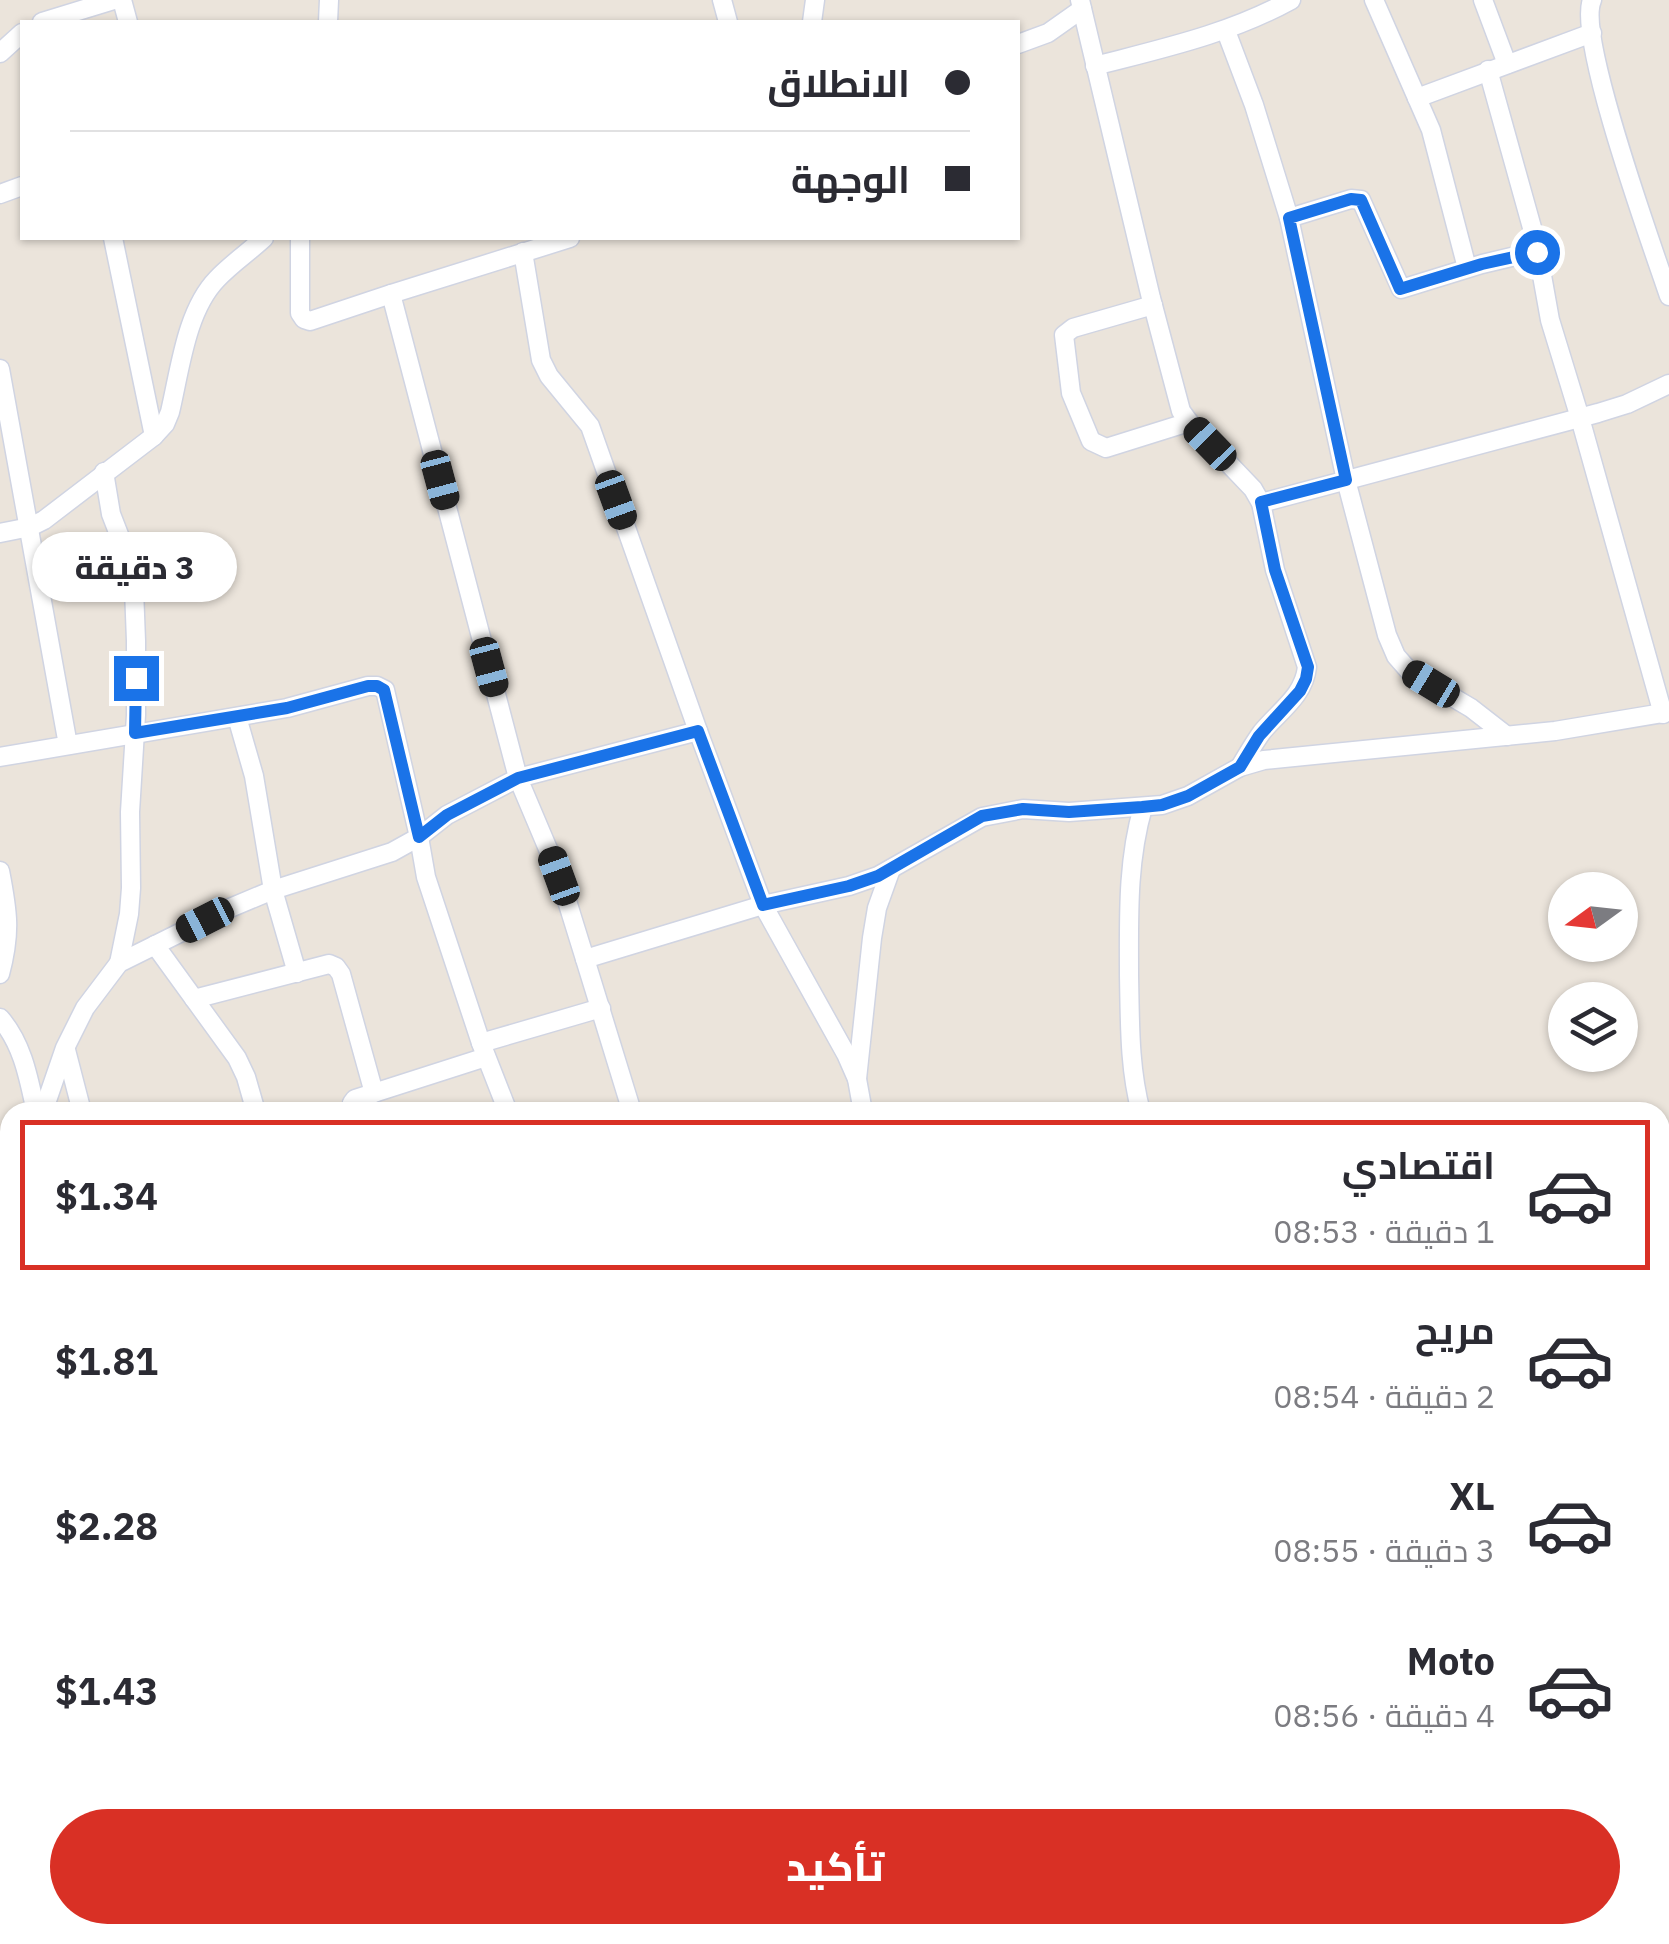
<!DOCTYPE html>
<html lang="ar">
<head>
<meta charset="utf-8">
<style>
  :root { --surface:#fff; --page:#f7f7f7; --text:#2b2b33; --muted:#7c7c81; --line:#e1e1e2; --accent:#d93025 }
  body { margin:0; font-family:"IBM Plex Sans",Cairo,sans-serif; background:var(--page); color:var(--text); direction:rtl; height:100vh; display:flex; flex-direction:column; font-size:38px; white-space:nowrap }
  * { box-sizing:border-box; margin:0 }
  p { font-size:32px; color:var(--muted) }
  .icon { flex:none; width:55px; height:55px; fill:none; stroke:currentColor; stroke-width:2; stroke-linecap:round; stroke-linejoin:round }
  .map { position:relative; flex:1; overflow:hidden; direction:ltr }
  .drawer { position:absolute; left:0px; top:1102px; width:1670px; height:842px; display:flex; flex-direction:column; background:var(--surface); border-radius:30px 30px 0 0; box-shadow:0 2px 8px #0004; direction:rtl }
  .drawer>* { flex:none }
  .top-card { position:absolute; left:20px; top:20px; width:1000px; height:220px; border-radius:0px; box-shadow:0 2px 8px #0004; direction:rtl; display:grid; align-content:center; height:220px; padding:0 50px; background:var(--surface) }
  .needle { width:65px; rotate:255deg }
  .buttons { position:absolute; left:1548px; top:872px; display:grid; gap:20px }
  .buttons a { display:grid; place-items:center; width:90px; height:90px; border-radius:50%; background:var(--surface); box-shadow:0 2px 8px #0004; font-size:50px }
  .end { position:absolute; width:45px; height:45px; margin:-22px; border:12px solid #1a73e8; background:#fff; box-shadow:0 0 0 5px #fff }
  .from { border-radius:50% }
  .bubble { position:absolute; height:70px; border-radius:35px; background:var(--surface); box-shadow:0 2px 8px #0004; font-size:32px; font-weight:800; line-height:70px; text-align:center; direction:rtl }
  .car { position:absolute; width:30px; height:60px; margin:-30px -15px; border-radius:12px; box-shadow:0 0 8px 2px #0007; background:linear-gradient(#222 24%,#8ab4d8 0 40%,#222 0 76%,#8ab4d8 0 86%,#222 0) }
  .top-card b { display:flex; align-items:center; gap:35px; height:95px; font-size:38px }
  .top-card b+b { border-top:2px solid var(--line) }
  .top-card i { width:25px; height:25px; background:var(--text) }
  ul { padding:18px 0 0; list-style:none }
  li { display:flex; align-items:center; gap:30px; height:150px; margin:0 20px 15px; padding:0 30px; border:5px solid transparent; border-radius:0px }
  li div { flex:1 }
  li b { display:block; font-size:38px }
  li em { font-style:normal; font-weight:800 }
  li.current { border-color:var(--accent) }
  li>.icon { width:90px; height:90px; stroke-width:1.5 }
  .cta { display:flex; gap:20px; margin-top:auto; padding:20px 50px }
  .cta a { flex:1; height:115px; border-radius:60px; background:var(--accent); color:#fff; font-size:40px; font-weight:800; line-height:115px; text-align:center }
  .map>svg:first-child { display:block }
  .lines { fill:none; stroke-linecap:round; stroke-linejoin:round }
  .street-casing { stroke:#d0d4e2; stroke-width:21 }
  .street { stroke:#fff; stroke-width:18 }
  .route { stroke:#1a73e8; stroke-width:12 }
</style>
</head>
<body>
<div class="map">
<svg width="1669" height="1944" viewBox="0 0 1669 1944">
  <rect width="100%" height="100%" fill="#ebe4db"/>
  <g class="lines">
    <g class="street-casing">
      <g id="street">
        <path d="M 122,0 L 128,22"/>
        <path d="M 722,0 L 728,22"/>
        <path d="M 1080,0 L 1151,298 L 1181,411 L 1189,422 L 1253,489 L 1261,503 L 1275,570 L 1307,667 C 1304,696 1279,711 1262,732 C 1254,743 1247,755 1240,767"/>
        <path d="M 1374,0 L 1431,130 L 1467,268"/>
        <path d="M 1483,0 L 1507,64"/>
        <path d="M 1592,0 C 1576,37 1653,248 1669,296"/>
        <path d="M 42,22 L 114,0"/>
        <path d="M 328,22 L 329,0"/>
        <path d="M 812,22 L 815,0"/>
        <path d="M 1226,31 L 1254,105 L 1289,218 L 1346,480 L 1387,635 L 1396,656 L 1410,672 L 1471,708 L 1507,736"/>
        <path d="M 1018,44 L 1048,33 L 1082,9"/>
        <path d="M 0,53 L 22,33"/>
        <path d="M 1095,66 C 1164,48 1229,34 1291,0"/>
        <path d="M 1488,70 L 1536,242 L 1550,320 L 1580,418 L 1663,714"/>
        <path d="M 1417,98 L 1592,33"/>
        <path d="M 0,194 L 22,186"/>
        <path d="M 1289,218 L 1351,199 L 1361,200 L 1401,289 L 1482,264 L 1537,251"/>
        <path d="M 113,238 L 154,436"/>
        <path d="M 300,238 L 300,313 L 304,319 L 310,321 L 391,294"/>
        <path d="M 523,252 L 541,360 L 549,376 L 590,426 L 698,731 L 763,905 L 846,1054 L 857,1079 L 863,1112"/>
        <path d="M 1153,305 L 1073,328 L 1064,335 L 1071,393 L 1091,441 L 1106,448 L 1189,422"/>
        <path d="M 0,369 L 68,745"/>
        <path d="M 104,472 L 111,514 L 130,563 L 134,589 L 136,641 L 136,715 L 130,812 L 131,888 L 129,914 L 119,963"/>
        <path d="M 1261,503 L 1598,413 L 1627,404 L 1669,384"/>
        <path d="M 0,533 L 30,527 L 44,520 L 154,436 L 165,424 L 170,412 C 180,370 186,311 217,279 C 231,264 249,252 264,238"/>
        <path d="M 237,717 L 254,776 L 273,890 L 297,973"/>
        <path d="M 698,731 L 518,778 L 559,875 L 585,959 L 763,905 L 849,886 L 878,876 L 982,817 L 1023,809 L 1069,812 L 1162,805 L 1188,796 L 1240,767 L 1264,760 L 1555,731 L 1669,712"/>
        <path d="M 0,757 L 287,708 L 368,686 L 377,686 L 385,690 L 419,837 L 426,877 L 481,1043 L 508,1112"/>
        <path d="M 0,871 C 8,912 11,933 0,974"/>
        <path d="M 155,945 L 237,1058 L 246,1077 L 256,1112"/>
        <path d="M 585,959 L 632,1112"/>
        <path d="M 194,999 L 329,964 L 336,967 L 341,974 L 374,1093"/>
        <path d="M 0,1018 C 23,1044 29,1080 36,1112"/>
        <path d="M 481,1043 L 601,1008"/>
        <path d="M 66,1050 L 82,1112"/>
        <path d="M 857,1079 L 872,938 L 877,908 L 891,869"/>
        <path d="M 43,1112 L 65,1048 L 85,1008 L 119,963 L 230,908 L 273,890 L 392,852 L 419,837 L 447,815 L 518,778 L 391,294 L 570,238"/>
        <path d="M 353,1112 L 352,1103 L 355,1099 L 486,1057"/>
        <path d="M 1141,1112 C 1129,1068 1130,1021 1129,975 C 1129,918 1127,862 1143,807"/>
        <path d="M 0,1245 L 10,1229"/>
        <path d="M 0,1795 L 10,1791"/>
        <path d="M 367,1935 L 371,1944"/>
        <path d="M 825,1935 L 830,1944"/>
        <path d="M 1000,1935 L 1003,1944"/>
        <path d="M 1107,1935 L 1109,1944"/>
        <path d="M 1335,1935 L 1337,1944"/>
        <path d="M 1447,1935 L 1448,1944"/>
        <path d="M 551,1944 L 551,1935"/>
      </g>
    </g>
    <use href="#street" class="street"/>
  </g>
  <g class="lines">
    <path class="route" d="M 136,678 L 135,733 L 287,708 L 368,686 L 377,686 L 384,690 L 419,837 L 447,815 L 518,778 L 698,731 L 763,905 L 849,886 L 878,876 L 982,816 L 1023,809 L 1069,812 L 1142,807 L 1162,805 L 1188,796 L 1240,767 L 1259,736 L 1300,691 L 1306,679 L 1308,667 L 1275,570 L 1261,502 L 1346,480 L 1289,218 L 1351,199 L 1361,200 L 1400,289 L 1482,264 L 1537,252"/>
  </g>
</svg>
<div class="buttons">
<a><svg class="needle" viewBox="-14 -14 28 28"><path d="M0-13l5 13h-10z" fill="#e53935"/><path d="M0 13l5-13h-10z" fill="#7c7c81"/></svg></a>
<a><svg class="icon" aria-label="layers" viewBox="0 0 24 24"><path d="M12 4l9 5-9 5-9-5zM3 14l9 5 9-5"/></svg></a>
</div>
<i class="end from" style="left:1537px;top:252px"></i>
<i class="end" style="left:136px;top:678px"></i>
<div class="bubble" style="left:32px;top:532px;width:205px">3 دقيقة</div>
<i class="car" style="left:1210px;top:444px;rotate:316deg"></i>
<i class="car" style="left:440px;top:480px;rotate:165deg"></i>
<i class="car" style="left:616px;top:500px;rotate:160deg"></i>
<i class="car" style="left:489px;top:667px;rotate:165deg"></i>
<i class="car" style="left:1431px;top:684px;rotate:301deg"></i>
<i class="car" style="left:559px;top:876px;rotate:340deg"></i>
<i class="car" style="left:205px;top:920px;rotate:243deg"></i>
<div class="top-card">
<b><i class="from"></i>الانطلاق</b>
<b><i></i>الوجهة</b>
</div>
<section class="drawer">
<ul>
<li class="current"><svg class="icon" aria-label="car" viewBox="0 0 24 24"><path d="M5 17H2v-5l4-1 3-4h7l3 4 3 1v5h-3M9 17h6M6 11h13"/><circle cx="7" cy="17" r="2"/><circle cx="17" cy="17" r="2"/></svg><div><b>اقتصادي</b><p>1 دقيقة · 08:53</p></div><em>$1.34</em></li>
<li><svg class="icon" aria-label="car" viewBox="0 0 24 24"><path d="M5 17H2v-5l4-1 3-4h7l3 4 3 1v5h-3M9 17h6M6 11h13"/><circle cx="7" cy="17" r="2"/><circle cx="17" cy="17" r="2"/></svg><div><b>مريح</b><p>2 دقيقة · 08:54</p></div><em>$1.81</em></li>
<li><svg class="icon" aria-label="car" viewBox="0 0 24 24"><path d="M5 17H2v-5l4-1 3-4h7l3 4 3 1v5h-3M9 17h6M6 11h13"/><circle cx="7" cy="17" r="2"/><circle cx="17" cy="17" r="2"/></svg><div><b>XL</b><p>3 دقيقة · 08:55</p></div><em>$2.28</em></li>
<li><svg class="icon" aria-label="car" viewBox="0 0 24 24"><path d="M5 17H2v-5l4-1 3-4h7l3 4 3 1v5h-3M9 17h6M6 11h13"/><circle cx="7" cy="17" r="2"/><circle cx="17" cy="17" r="2"/></svg><div><b>Moto</b><p>4 دقيقة · 08:56</p></div><em>$1.43</em></li>
</ul>
<div class="cta"><a>تأكيد</a></div>
</section>
</div>
</body>
</html>
